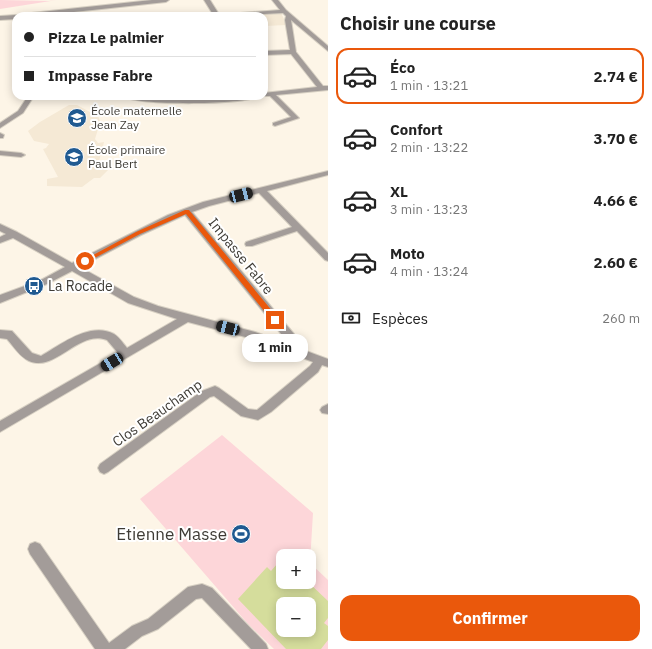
<!DOCTYPE html>
<html lang="fr">
<head>
<meta charset="utf-8">
<style>
  :root { --surface:#fff; --page:#f2f2f2; --text:#222; --muted:#767676; --line:#e0e0e0; --accent:#ea580c }
  body { margin:0; font-family:"IBM Plex Sans",sans-serif; background:var(--page); color:var(--text); height:100vh; display:flex; flex-direction:column; font-size:15px; white-space:nowrap }
  * { box-sizing:border-box; margin:0 }
  p { font-size:13px; color:var(--muted) }
  .icon { flex:none; width:22px; height:22px; fill:none; stroke:currentColor; stroke-width:2; stroke-linecap:round; stroke-linejoin:round }
  .map { position:relative; flex:1; overflow:hidden }
  .details { display:flex; flex-direction:column; background:var(--surface); width:324px }
  .details>* { flex:none }
  .top-card { position:absolute; left:12px; top:12px; width:256px; height:88px; border-radius:12px; box-shadow:0 2px 10px #0003; display:grid; align-content:center; height:88px; padding:0 12px; background:var(--surface) }
  .controls { position:absolute; left:276px; top:549px; display:grid; gap:8px }
  .controls a { display:grid; place-items:center; width:40px; height:40px; border-radius:8px; background:var(--surface); box-shadow:0 2px 10px #0003; font-size:20px }
  .end { position:absolute; width:18px; height:18px; margin:-9px; border:5px solid #ea580c; background:#fff; box-shadow:0 0 0 2px #fff }
  .from { border-radius:50% }
  .bubble { position:absolute; height:28px; border-radius:12px; background:var(--surface); box-shadow:0 2px 10px #0003; font-size:13px; font-weight:700; line-height:28px; text-align:center }
  .car { position:absolute; width:12px; height:24px; margin:-12px -6px; border-radius:5px; box-shadow:0 0 3px 1px #0007; background:linear-gradient(#222 24%,#8ab4d8 0 40%,#222 0 76%,#8ab4d8 0 86%,#222 0) }
  .top-card b { display:flex; align-items:center; gap:14px; height:38px; font-size:15px }
  .top-card b+b { border-top:1px solid var(--line) }
  .top-card i { width:10px; height:10px; background:var(--text) }
  ul { padding:0; list-style:none }
  li { display:flex; align-items:center; gap:12px; height:56px; margin:0 8px 6px; padding:0 4px; border:2px solid transparent; border-radius:12px }
  li div { flex:1 }
  li b { display:block; font-size:15px }
  li em { font-style:normal; font-weight:700 }
  li.current { border-color:var(--accent) }
  li>.icon { width:36px; height:36px; stroke-width:1.5 }
  h2 { padding:0 12px; font-size:18px; line-height:48px }
  .pay { display:flex; align-items:center; gap:10px; height:44px; padding:0 12px; font-size:15px }
  .pay p { margin-inline-start:auto }
  .primary-button { display:flex; gap:8px; margin-top:auto; padding:8px 12px }
  .primary-button a { flex:1; height:46px; border-radius:12px; background:var(--accent); color:#fff; font-size:16px; font-weight:700; line-height:46px; text-align:center }
  main { display:flex; flex:1; min-height:0 }
  .map>svg:first-child { display:block }
  .built { fill:#f5e9d5 }
  .green { fill:#fdd6d9; fill-rule:evenodd }
  .building { fill:#d5dd9c; fill-rule:evenodd }
  .lines { fill:none; stroke-linecap:round; stroke-linejoin:round }
  .minor-casing { stroke:#d7d0c3; stroke-width:2 }
  .minor { fill:#a39c99; fill-rule:evenodd }
  .route { fill:#ea580c }
  .labels { text-anchor:middle; stroke-width:4; stroke-linejoin:round; paint-order:stroke }
  .far-poi-label { font-size:12px; fill:#3e3b35; stroke:#fff; text-anchor:start }
  .street-label { font-size:14px; fill:#3e3b35; stroke:#fff }
  .poi-label { font-size:14px; fill:#3e3b35; stroke:#fff; text-anchor:start }
  .near-poi-label { font-size:17px; fill:#3e3b35; stroke:#fff; text-anchor:end }
</style>
</head>
<body>
<main>
<div class="map">
<svg width="328" height="649" viewBox="0 0 328 649">
  <rect width="100%" height="100%" fill="#fdf5e7"/>
  <g class="built">
    <path d="M 281,13 L 287,25 L 264,26 L 264,16 L 257,16 L 257,14 Z"/>
    <path d="M 69,105 L 77,105 L 90,112 L 97,109 L 103,112 L 98,116 L 100,121 L 96,123 L 98,129 L 95,139 L 98,143 L 104,142 L 98,165 L 109,169 L 100,178 L 94,178 L 82,187 L 47,186 L 47,179 L 58,177 L 43,149 L 46,148 L 49,144 L 34,141 L 28,131 L 40,122 Z"/>
  </g>
  <g class="green">
    <path d="M 0,0 L 49,1 L 57,0 L 0,9 Z"/>
    <path d="M 222,435 L 313,513 L 310,563 L 328,580 L 328,649 L 274,649 L 248,624 L 140,499 ZM 283,556 L 309,556 L 309,582 L 283,582 ZM 283,604 L 309,604 L 309,630 L 283,630 Z"/>
  </g>
  <path class="building" d="M 283,557 L 283,582 L 308,582 L 328,601 L 328,618 L 324,623 L 328,626 L 328,640 L 321,649 L 286,649 L 238,599 L 267,567 L 271,571 ZM 283,604 L 309,604 L 309,630 L 283,630 Z"/>
  <g class="lines">
    <g class="minor-casing">
      <g id="minor">
        <path d="M 152,0 L 169,0 L 166,2 L 37,16 L 19,16 L 22,14 Z"/>
        <path d="M 204,0 L 210,0 L 220,16 L 214,16 Z"/>
        <path d="M 272,0 L 278,0 L 286,10 L 328,46 L 328,51 L 291,20 L 296,52 L 323,86 L 328,86 L 328,90 L 276,95 L 299,118 L 275,126 L 273,125 L 273,123 L 291,117 L 270,96 L 262,96 L 264,96 L 264,93 L 317,87 L 291,54 L 264,55 L 264,51 L 290,50 L 285,20 L 286,16 L 283,13 L 225,16 L 228,14 L 280,10 Z"/>
        <path d="M 0,16 L 16,15 L 18,16 L 16,16 L 16,19 L 0,20 Z"/>
        <path d="M 28,96 L 34,96 L 23,113 L 0,128 L 0,123 L 18,111 Z"/>
        <path d="M 122,96 L 191,99 L 260,96 C 248,105 135,106 122,96 Z"/>
        <path d="M 0,133 L 4,135 L 3,138 L 0,138 Z"/>
        <path d="M 0,151 L 21,153 L 25,155 L 21,157 L 0,155 Z"/>
        <path d="M 328,171 L 328,175 L 267,191 L 328,253 L 328,261 L 325,260 L 297,231 L 252,246 L 246,246 L 245,244 L 246,242 L 292,227 L 259,193 L 209,206 L 192,212 L 294,334 L 295,337 L 294,340 L 286,340 L 185,215 L 141,235 L 80,267 L 134,297 L 158,306 L 255,332 L 328,359 L 328,367 L 322,365 L 318,372 L 271,412 L 258,420 L 241,416 L 214,396 L 210,397 L 108,472 L 104,474 L 100,472 L 98,468 L 100,464 L 202,391 L 215,386 L 219,388 L 248,409 L 257,410 L 310,366 L 313,362 L 253,339 L 188,322 L 0,432 L 0,421 L 118,353 L 107,340 C 79,329 55,373 29,361 C 20,357 14,347 7,339 L 0,338 L 0,330 L 12,331 L 32,353 L 41,356 C 60,345 90,321 114,334 C 119,337 123,343 127,348 L 177,319 L 128,303 L 72,271 L 47,284 L 0,303 L 0,295 L 41,280 L 65,267 L 13,238 L 0,243 L 0,237 L 6,234 L 0,231 L 0,224 L 17,232 L 72,263 L 168,215 L 203,202 Z"/>
        <path d="M 328,404 L 328,414 L 322,413 L 320,410 L 322,407 Z"/>
        <path d="M 35,542 L 40,544 L 109,643 L 132,626 L 148,619 L 188,587 L 202,584 L 212,588 L 266,644 L 268,649 L 251,649 L 202,598 L 196,599 L 158,629 L 142,636 L 125,649 L 95,649 L 30,554 L 28,549 L 30,544 Z"/>
      </g>
    </g>
    <use href="#minor" class="minor"/>
  </g>
  <path class="route" d="M 185,210 L 189,210 L 278,318 L 278,322 L 273,322 L 186,214 L 140,234 L 87,262 L 82,261 L 136,232 Z"/>
  <defs>
    <g id="school-disc" transform="scale(1)"><circle r="9.5" fill="#205a91" stroke="#fff"/><path d="M0-5L7-2L0 1L-7-2ZM-4 1L0 2.5L4 1V4Q0 6-4 4Z" fill="#fff"/></g>
    <g id="bus-disc" transform="scale(1)"><circle r="9.5" fill="#205a91" stroke="#fff"/><path d="M-5-6H5V4H4V6H2V4H-2V6H-4V4H-5ZM-3.5-4V0h7V-4ZM-3.5 1.2v1.5H-2V1.2ZM2 1.2v1.5H3.5V1.2Z" fill="#fff"/></g>
    <g id="stadium-disc" transform="scale(1)"><circle r="9.5" fill="#205a91" stroke="#fff"/><path d="M0-5a6.5 5 0 1 0 0 10a6.5 5 0 1 0 0-10ZM-3.5-1.8h7v3.6h-7Z" fill="#fff"/></g>
  </defs>
  <g fill-rule="evenodd">
    <use href="#school-disc" x="77" y="118"/>
    <use href="#school-disc" x="74" y="157"/>
    <use href="#bus-disc" x="34" y="286"/>
    <use href="#stadium-disc" x="241" y="534"/>
  </g>
  <g class="labels">
    <g class="far-poi-label">
      <text x="91" y="115">École maternelle<tspan x="91" dy="14">Jean Zay</tspan></text>
      <text x="88" y="154">École primaire<tspan x="88" dy="14">Paul Bert</tspan></text>
    </g>
    <g class="street-label">
      <text transform="translate(241 256) rotate(51)" y="5">Impasse Fabre</text>
      <text transform="translate(157 413) rotate(-35)" y="5">Clos Beauchamp</text>
    </g>
    <g class="poi-label">
      <text x="48" y="291">La Rocade</text>
    </g>
    <g class="near-poi-label">
      <text x="227" y="540">Etienne Masse</text>
    </g>
  </g>
</svg>
<div class="controls">
<a>+</a>
<a>−</a>
</div>
<i class="end from" style="left:85px;top:261px"></i>
<i class="end" style="left:275px;top:320px"></i>
<div class="bubble" style="left:242px;top:334px;width:66px">1 min</div>
<i class="car" style="left:241px;top:195px;rotate:76deg"></i>
<i class="car" style="left:228px;top:328px;rotate:285deg"></i>
<i class="car" style="left:112px;top:362px;rotate:239deg"></i>
<div class="top-card">
<b><i class="from"></i>Pizza Le palmier</b>
<b><i></i>Impasse Fabre</b>
</div>
</div>
<section class="details">
<h2>Choisir une course</h2>
<ul>
<li class="current"><svg class="icon" aria-label="car" viewBox="0 0 24 24"><path d="M5 17H2v-5l4-1 3-4h7l3 4 3 1v5h-3M9 17h6M6 11h13"/><circle cx="7" cy="17" r="2"/><circle cx="17" cy="17" r="2"/></svg><div><b>Éco</b><p>1 min · 13:21</p></div><em>2.74 €</em></li>
<li><svg class="icon" aria-label="car" viewBox="0 0 24 24"><path d="M5 17H2v-5l4-1 3-4h7l3 4 3 1v5h-3M9 17h6M6 11h13"/><circle cx="7" cy="17" r="2"/><circle cx="17" cy="17" r="2"/></svg><div><b>Confort</b><p>2 min · 13:22</p></div><em>3.70 €</em></li>
<li><svg class="icon" aria-label="car" viewBox="0 0 24 24"><path d="M5 17H2v-5l4-1 3-4h7l3 4 3 1v5h-3M9 17h6M6 11h13"/><circle cx="7" cy="17" r="2"/><circle cx="17" cy="17" r="2"/></svg><div><b>XL</b><p>3 min · 13:23</p></div><em>4.66 €</em></li>
<li><svg class="icon" aria-label="car" viewBox="0 0 24 24"><path d="M5 17H2v-5l4-1 3-4h7l3 4 3 1v5h-3M9 17h6M6 11h13"/><circle cx="7" cy="17" r="2"/><circle cx="17" cy="17" r="2"/></svg><div><b>Moto</b><p>4 min · 13:24</p></div><em>2.60 €</em></li>
</ul>
<div class="pay"><svg class="icon" aria-label="cash" viewBox="0 0 24 24"><path d="M3 7h18v10H3z"/><circle cx="12" cy="12" r="2"/></svg>Espèces<p>260 m</p></div>
<div class="primary-button"><a>Confirmer</a></div>
</section>
</main>
</body>
</html>
